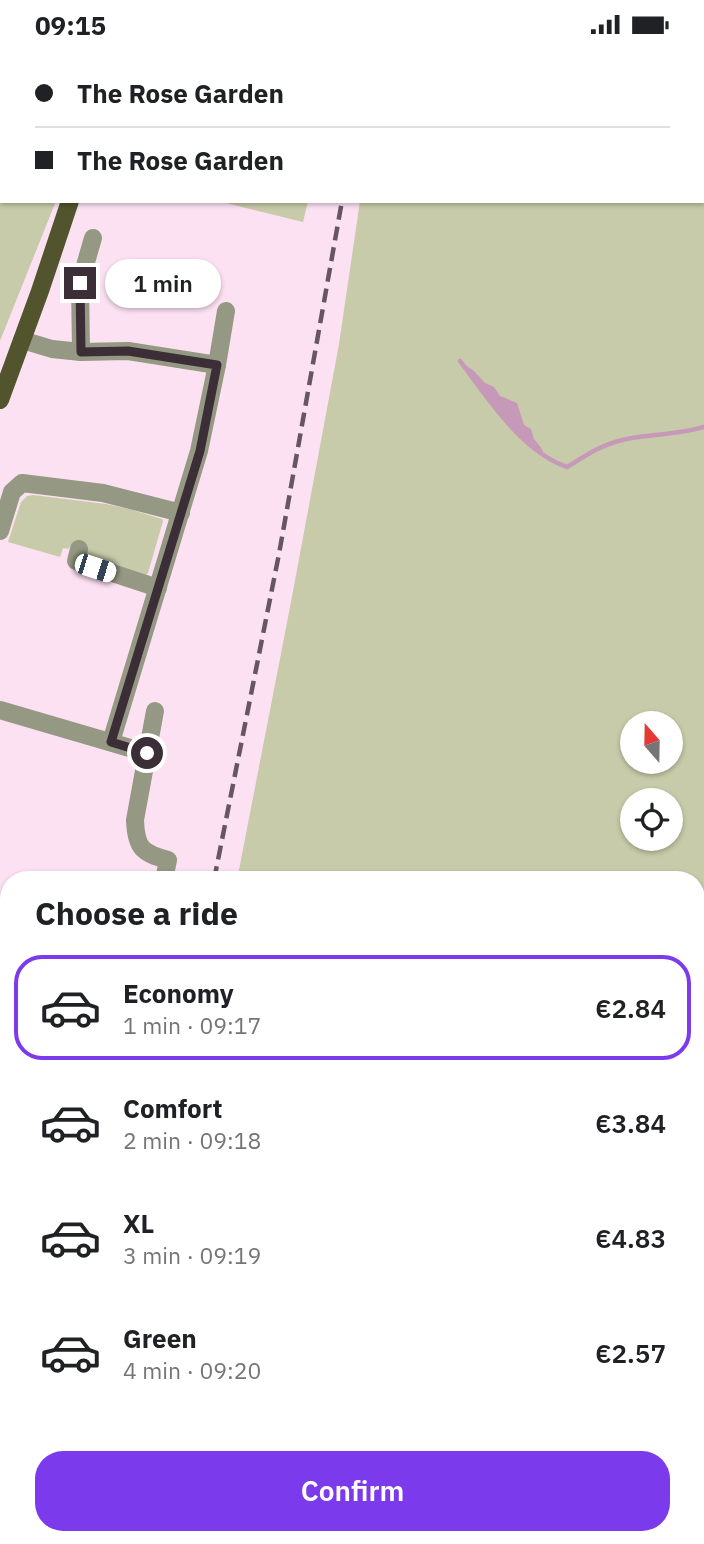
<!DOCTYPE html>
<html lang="en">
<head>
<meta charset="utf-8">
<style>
  :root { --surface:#fff; --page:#f2f2f2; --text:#202124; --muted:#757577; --line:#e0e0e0; --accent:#7c3aed }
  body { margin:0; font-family:"IBM Plex Sans",sans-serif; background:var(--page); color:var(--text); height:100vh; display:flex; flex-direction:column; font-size:26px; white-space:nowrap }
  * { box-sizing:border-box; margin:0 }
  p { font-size:23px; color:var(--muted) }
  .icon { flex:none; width:38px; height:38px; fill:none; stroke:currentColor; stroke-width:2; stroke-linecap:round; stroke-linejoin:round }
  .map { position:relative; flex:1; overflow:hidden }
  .sheet { position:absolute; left:0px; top:822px; width:705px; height:674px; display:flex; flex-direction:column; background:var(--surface); border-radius:28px 28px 0 0; box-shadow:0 2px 5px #0004 }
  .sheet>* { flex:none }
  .banner { position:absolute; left:0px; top:0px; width:705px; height:154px; box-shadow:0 2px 5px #0004; display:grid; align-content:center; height:154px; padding:0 35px; background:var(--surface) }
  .needle { width:46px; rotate:340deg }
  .tools { position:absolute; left:620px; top:662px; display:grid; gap:14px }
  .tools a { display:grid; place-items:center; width:63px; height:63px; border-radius:50%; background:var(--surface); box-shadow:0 2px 5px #0004; font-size:35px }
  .end { position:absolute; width:32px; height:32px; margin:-16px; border:9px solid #3b2e37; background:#fff; box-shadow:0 0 0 4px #fff }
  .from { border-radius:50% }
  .bubble { position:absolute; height:49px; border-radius:24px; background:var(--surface); box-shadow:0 2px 5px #0004; font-size:23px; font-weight:600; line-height:49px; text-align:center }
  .car { position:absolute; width:21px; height:42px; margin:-21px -10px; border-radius:9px; box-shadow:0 0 5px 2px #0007; background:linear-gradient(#fff 24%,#345 0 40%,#fff 0 76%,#345 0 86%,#fff 0) }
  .banner b { display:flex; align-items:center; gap:24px; height:66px; font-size:26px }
  .banner b+b { border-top:2px solid var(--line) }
  .banner i { width:18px; height:18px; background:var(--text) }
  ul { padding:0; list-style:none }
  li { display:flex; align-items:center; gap:21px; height:105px; margin:0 14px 10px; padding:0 21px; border:4px solid transparent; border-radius:28px }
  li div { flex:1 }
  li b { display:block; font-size:26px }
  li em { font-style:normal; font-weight:600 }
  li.selected { border-color:var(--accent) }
  li>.icon { width:63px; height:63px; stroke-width:1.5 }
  h2 { padding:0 35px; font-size:32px; line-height:84px }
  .primary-button { display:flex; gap:14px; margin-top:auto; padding:14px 35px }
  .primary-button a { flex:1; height:80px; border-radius:28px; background:var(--accent); color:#fff; font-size:28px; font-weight:600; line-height:80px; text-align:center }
  .status { display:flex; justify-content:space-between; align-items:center; height:49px; padding:0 35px; background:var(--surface); direction:ltr }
  .status svg { height:19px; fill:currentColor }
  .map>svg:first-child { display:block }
  .green { fill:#c7cba9; fill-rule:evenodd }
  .water { fill:#c799b8 }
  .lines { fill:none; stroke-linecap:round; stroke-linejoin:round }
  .stream { stroke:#c799b8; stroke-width:4.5 }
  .street { stroke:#959882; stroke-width:18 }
  .primary { stroke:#51542d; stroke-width:18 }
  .rail { stroke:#665661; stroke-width:4.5; stroke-dasharray:14 7; stroke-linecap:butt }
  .route { stroke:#3b2e37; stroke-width:9 }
</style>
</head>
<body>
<div class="status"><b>09:15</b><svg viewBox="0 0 49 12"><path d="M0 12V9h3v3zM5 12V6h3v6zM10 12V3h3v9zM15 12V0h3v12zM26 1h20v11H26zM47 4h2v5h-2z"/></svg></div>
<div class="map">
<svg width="704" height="1495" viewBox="0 0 704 1495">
  <rect width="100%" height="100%" fill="#fce1f3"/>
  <g class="green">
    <rect x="144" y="0" width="199" height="2"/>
    <path d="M 390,0 L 704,0 L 704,920 L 697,918 L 696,831 L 237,831 L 291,553 L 339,295 L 360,152 L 704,152 L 704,2 L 389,2 ZM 632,674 L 670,674 L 670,712 L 632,712 ZM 632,751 L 670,751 L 670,789 L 632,789 Z"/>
    <path d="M 0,44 L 2,44 L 2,152 L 56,152 L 0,292 Z"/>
    <path d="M 218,152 L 308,152 L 303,173 Z"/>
    <path d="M 33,446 L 106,455 L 129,460 L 162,470 L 163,472 L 148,524 L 146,526 L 87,507 L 87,499 L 71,496 L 68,500 L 63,499 L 60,508 L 8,493 L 21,453 L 27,447 Z"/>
    <path d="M 0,985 L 9,987 L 9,1488 L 63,1488 L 61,1495 L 0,1495 Z"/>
    <path d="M 696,1048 L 704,1049 L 704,1106 L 697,1104 Z"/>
    <path d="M 697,1114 L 704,1116 L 704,1495 L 108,1495 L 110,1488 L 696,1488 Z"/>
  </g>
  <g class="water">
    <path d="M 460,312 L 474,322 L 485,334 L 494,338 L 500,347 L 517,354 L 524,376 L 531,380 L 534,390 L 542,400 L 543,405 L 523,391 L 483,343 Z"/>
    <path d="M 704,1396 L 704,1448 L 697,1449 L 697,1397 Z"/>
  </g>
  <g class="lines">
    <g class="stream">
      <path d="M 460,312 C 488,349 521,402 567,418 C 585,407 601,396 622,391 C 649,385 677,386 704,378"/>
      <path d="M 696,1104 L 704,1107"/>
    </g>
    <g class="street">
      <path d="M 22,291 L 52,300 L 81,303 L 128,302 L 217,316"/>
      <path d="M 81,303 L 80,234 L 93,189"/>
      <path d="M 0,482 L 12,443 L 22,434 L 103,444 L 181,464"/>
      <path d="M 79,500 L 76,512 L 158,539"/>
      <path d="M 0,661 L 147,704"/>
      <path d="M 155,662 L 135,771 C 136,799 142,804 168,811 L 164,831"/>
      <path d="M 111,693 L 199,402 L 217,316 L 226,262"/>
      <path d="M 9,854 L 6,867 L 9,880"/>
    </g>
    <g class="primary">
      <path d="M 126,2 L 126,0"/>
      <path d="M 0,351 L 40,242 L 70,152"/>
    </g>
    <g class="rail">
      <path d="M 371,2 L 372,0"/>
      <path d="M 214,831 L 279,505 L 342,152"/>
      <path d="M 95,1495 L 97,1488"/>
    </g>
  </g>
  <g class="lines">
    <path class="route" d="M 80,234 L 81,303 L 128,302 L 217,316 L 200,402 L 111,693 L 147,704"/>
  </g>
</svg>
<div class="tools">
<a><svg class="needle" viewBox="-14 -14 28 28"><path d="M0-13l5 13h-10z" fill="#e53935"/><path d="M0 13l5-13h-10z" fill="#757577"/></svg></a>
<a><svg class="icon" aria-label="locate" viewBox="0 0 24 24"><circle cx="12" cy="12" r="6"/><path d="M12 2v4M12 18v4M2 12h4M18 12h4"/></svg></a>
</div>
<i class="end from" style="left:147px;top:704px"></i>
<i class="end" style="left:80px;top:234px"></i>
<div class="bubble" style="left:105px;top:210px;width:116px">1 min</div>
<i class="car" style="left:95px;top:519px;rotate:108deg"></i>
<div class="banner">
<b><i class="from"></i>The Rose Garden</b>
<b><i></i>The Rose Garden</b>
</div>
<section class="sheet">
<h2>Choose a ride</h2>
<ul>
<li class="selected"><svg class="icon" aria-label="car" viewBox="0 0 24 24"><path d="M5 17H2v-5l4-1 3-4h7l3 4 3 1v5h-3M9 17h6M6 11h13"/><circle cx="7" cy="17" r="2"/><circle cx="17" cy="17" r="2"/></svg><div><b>Economy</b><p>1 min · 09:17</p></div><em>€2.84</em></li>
<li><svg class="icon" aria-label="car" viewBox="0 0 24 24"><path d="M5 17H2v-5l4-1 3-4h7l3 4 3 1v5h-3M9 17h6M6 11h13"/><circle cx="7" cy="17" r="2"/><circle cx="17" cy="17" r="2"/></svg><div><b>Comfort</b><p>2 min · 09:18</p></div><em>€3.84</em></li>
<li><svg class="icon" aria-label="car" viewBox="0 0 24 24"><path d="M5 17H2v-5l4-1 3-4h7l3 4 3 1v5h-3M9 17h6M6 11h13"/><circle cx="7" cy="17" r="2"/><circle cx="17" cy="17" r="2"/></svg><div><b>XL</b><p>3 min · 09:19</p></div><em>€4.83</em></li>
<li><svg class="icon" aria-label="car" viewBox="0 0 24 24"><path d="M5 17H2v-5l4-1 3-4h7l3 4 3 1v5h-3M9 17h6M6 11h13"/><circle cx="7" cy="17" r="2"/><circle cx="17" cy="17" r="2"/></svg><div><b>Green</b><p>4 min · 09:20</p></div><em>€2.57</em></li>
</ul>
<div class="primary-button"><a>Confirm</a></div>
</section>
</div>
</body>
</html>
